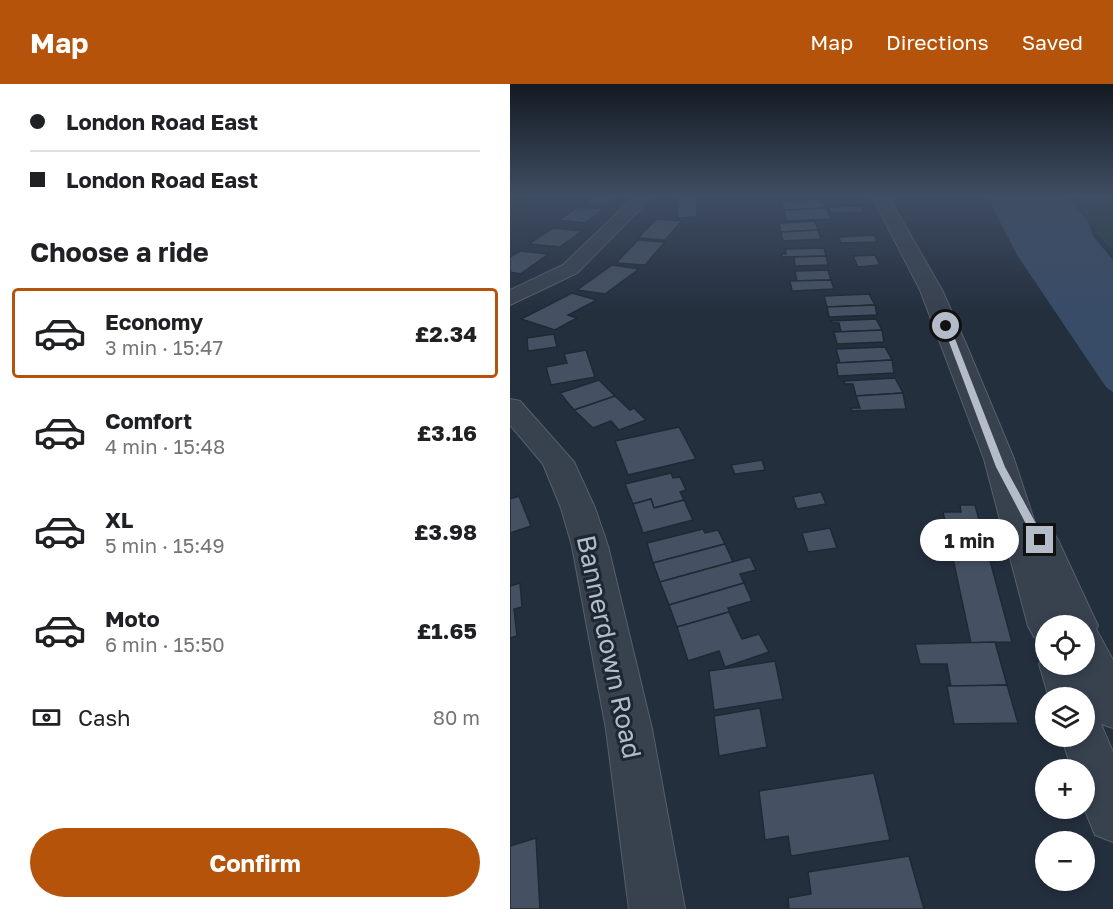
<!DOCTYPE html>
<html lang="en">
<head>
<meta charset="utf-8">
<style>
  :root { --surface:#fff; --page:#f2f2f2; --text:#202124; --muted:#757577; --line:#e0e0e0; --accent:#b45309 }
  body { margin:0; font-family:"Golos Text",sans-serif; background:var(--page); color:var(--text); height:100vh; display:flex; flex-direction:column; font-size:22px; white-space:nowrap }
  * { box-sizing:border-box; margin:0 }
  p { font-size:20px; color:var(--muted) }
  .icon { flex:none; width:33px; height:33px; fill:none; stroke:currentColor; stroke-width:2; stroke-linecap:round; stroke-linejoin:round }
  .map { position:relative; flex:1; overflow:hidden }
  .panel { display:flex; flex-direction:column; background:var(--surface); width:510px }
  .panel>* { flex:none }
  .top-card { display:grid; align-content:center; height:132px; padding:0 30px; background:var(--surface) }
  .controls { position:absolute; left:525px; top:531px; display:grid; gap:12px }
  .controls a { display:grid; place-items:center; width:60px; height:60px; border-radius:50%; background:var(--surface); box-shadow:0 3px 9px #0003; font-size:30px }
  .end { position:absolute; width:27px; height:27px; margin:-14px; border:8px solid #b4bcc9; background:#111; box-shadow:0 0 0 3px #111 }
  .from { border-radius:50% }
  .bubble { position:absolute; height:42px; border-radius:21px; background:var(--surface); box-shadow:0 3px 9px #0003; font-size:20px; font-weight:700; line-height:42px; text-align:center }
  .top-card b { display:flex; align-items:center; gap:21px; height:57px; font-size:22px }
  .top-card b+b { border-top:2px solid var(--line) }
  .top-card i { width:15px; height:15px; background:var(--text) }
  ul { padding:0; list-style:none }
  li { display:flex; align-items:center; gap:18px; height:90px; margin:0 12px 9px; padding:0 18px; border:3px solid transparent; border-radius:6px }
  li div { flex:1 }
  li b { display:block; font-size:22px }
  li em { font-style:normal; font-weight:700 }
  li.on { border-color:var(--accent) }
  li>.icon { width:54px; height:54px; stroke-width:1.5 }
  h2 { padding:0 30px; font-size:27px; line-height:72px }
  .pay { display:flex; align-items:center; gap:15px; height:66px; padding:0 30px; font-size:22px }
  .pay p { margin-inline-start:auto }
  .cta { display:flex; gap:12px; margin-top:auto; padding:12px 30px }
  .cta a { flex:1; height:69px; border-radius:36px; background:var(--accent); color:#fff; font-size:24px; font-weight:700; line-height:69px; text-align:center }
  header { display:flex; align-items:center; gap:36px; box-sizing:border-box; height:84px; padding:0 30px; background:var(--accent); color:#fff }
  header strong { font-size:28px }
  nav { display:flex; gap:33px; margin-inline-start:auto; font-size:21px }
  main { display:flex; flex:1; min-height:0 }
  .map>svg:first-child { display:block }
  .green { fill:#263c3f }
  .water { fill:#394c67 }
  .building { fill:#455162; stroke:#1f2835; stroke-width:1.5 }
  .lines { fill:none; stroke-linecap:round; stroke-linejoin:round }
  .minor-casing { stroke:#565f6c; stroke-width:2 }
  .minor { fill:#38414e; fill-rule:evenodd }
  .route { fill:#b4bcc9 }
  .labels { text-anchor:middle; stroke-width:6; stroke-linejoin:round; paint-order:stroke }
  .near-street-label { font-size:26px; fill:#b4bcc9; stroke:#1d2633 }
</style>
</head>
<body>
<header>
<strong>Map</strong>
<nav><a>Map</a><a>Directions</a><a>Saved</a></nav>
</header>
<main>
<section class="panel">
<div class="top-card">
<b><i class="from"></i>London Road East</b>
<b><i></i>London Road East</b>
</div>
<h2>Choose a ride</h2>
<ul>
<li class="on"><svg class="icon" aria-label="car" viewBox="0 0 24 24"><path d="M5 17H2v-5l4-1 3-4h7l3 4 3 1v5h-3M9 17h6M6 11h13"/><circle cx="7" cy="17" r="2"/><circle cx="17" cy="17" r="2"/></svg><div><b>Economy</b><p>3 min · 15:47</p></div><em>£2.34</em></li>
<li><svg class="icon" aria-label="car" viewBox="0 0 24 24"><path d="M5 17H2v-5l4-1 3-4h7l3 4 3 1v5h-3M9 17h6M6 11h13"/><circle cx="7" cy="17" r="2"/><circle cx="17" cy="17" r="2"/></svg><div><b>Comfort</b><p>4 min · 15:48</p></div><em>£3.16</em></li>
<li><svg class="icon" aria-label="car" viewBox="0 0 24 24"><path d="M5 17H2v-5l4-1 3-4h7l3 4 3 1v5h-3M9 17h6M6 11h13"/><circle cx="7" cy="17" r="2"/><circle cx="17" cy="17" r="2"/></svg><div><b>XL</b><p>5 min · 15:49</p></div><em>£3.98</em></li>
<li><svg class="icon" aria-label="car" viewBox="0 0 24 24"><path d="M5 17H2v-5l4-1 3-4h7l3 4 3 1v5h-3M9 17h6M6 11h13"/><circle cx="7" cy="17" r="2"/><circle cx="17" cy="17" r="2"/></svg><div><b>Moto</b><p>6 min · 15:50</p></div><em>£1.65</em></li>
</ul>
<div class="pay"><svg class="icon" aria-label="cash" viewBox="0 0 24 24"><path d="M3 7h18v10H3z"/><circle cx="12" cy="12" r="2"/></svg>Cash<p>80 m</p></div>
<div class="cta"><a>Confirm</a></div>
</section>
<div class="map">
<svg width="603" height="825" viewBox="0 0 603 825">
  <rect width="100%" height="100%" fill="#242f3e"/>
  <path class="green" d="M 563,112 L 603,112 L 603,167 L 588,151 Z"/>
  <path class="water" d="M 477,112 L 556,112 L 577,135 L 583,152 L 603,176 L 603,308 L 596,303 L 507,171 Z"/>
  <g class="building">
    <path d="M 86,112 L 109,112 L 94,121 L 74,119 Z"/>
    <path d="M 167,112 L 186,112 L 187,133 L 167,134 Z"/>
    <path d="M 312,115 L 316,124 L 274,126 L 271,117 Z"/>
    <path d="M 351,122 L 354,128 L 321,129 L 318,123 Z"/>
    <path d="M 68,123 L 95,125 L 75,139 L 48,136 Z"/>
    <path d="M 316,124 L 321,135 L 277,137 L 274,126 Z"/>
    <path d="M 146,135 L 172,137 L 155,156 L 128,154 Z"/>
    <path d="M 305,137 L 308,146 L 271,148 L 269,139 Z"/>
    <path d="M 43,144 L 72,147 L 50,163 L 19,160 Z"/>
    <path d="M 308,146 L 311,155 L 273,157 L 271,148 Z"/>
    <path d="M 364,151 L 367,158 L 331,159 L 328,153 Z"/>
    <path d="M 128,156 L 155,158 L 135,181 L 106,179 Z"/>
    <path d="M 314,164 L 316,172 L 272,173 L 272,170 L 276,170 L 275,165 Z"/>
    <path d="M 10,167 L 39,170 L 10,190 L 0,188 L 0,173 Z"/>
    <path d="M 365,171 L 370,181 L 348,183 L 343,172 Z"/>
    <path d="M 316,172 L 318,181 L 285,182 L 284,173 Z"/>
    <path d="M 102,181 L 129,185 L 95,210 L 67,206 Z"/>
    <path d="M 318,186 L 321,196 L 287,197 L 285,187 Z"/>
    <path d="M 321,196 L 324,205 L 282,207 L 280,197 Z"/>
    <path d="M 62,209 L 87,216 L 58,231 L 67,234 L 45,246 L 11,235 Z"/>
    <path d="M 359,210 L 365,221 L 317,223 L 314,212 Z"/>
    <path d="M 365,221 L 367,231 L 319,233 L 317,223 Z"/>
    <path d="M 366,235 L 372,246 L 331,248 L 329,239 L 322,239 L 320,237 Z"/>
    <path d="M 372,246 L 374,258 L 327,260 L 324,248 Z"/>
    <path d="M 44,250 L 47,263 L 18,267 L 17,254 Z"/>
    <path d="M 375,263 L 382,276 L 330,279 L 326,265 Z"/>
    <path d="M 76,266 L 85,293 L 41,301 L 36,283 L 57,279 L 54,270 Z"/>
    <path d="M 382,276 L 384,289 L 328,292 L 326,279 Z"/>
    <path d="M 385,294 L 393,309 L 346,312 L 343,300 L 335,300 L 334,297 Z"/>
    <path d="M 89,296 L 105,312 L 64,326 L 50,309 Z"/>
    <path d="M 393,309 L 396,325 L 342,327 L 341,324 L 350,324 L 346,312 Z"/>
    <path d="M 105,312 L 120,326 L 124,324 L 136,336 L 109,346 L 101,337 L 83,344 L 64,326 Z"/>
    <path d="M 169,343 L 186,375 L 118,391 L 105,357 Z"/>
    <path d="M 252,376 L 255,386 L 225,390 L 221,381 Z"/>
    <path d="M 161,389 L 163,394 L 170,393 L 176,406 L 170,408 L 174,416 L 144,424 L 141,415 L 123,420 L 115,400 Z"/>
    <path d="M 311,408 L 316,420 L 287,425 L 283,413 Z"/>
    <path d="M 9,412 L 21,442 L 0,449 L 0,415 Z"/>
    <path d="M 141,415 L 144,424 L 174,416 L 183,436 L 133,449 L 123,420 Z"/>
    <path d="M 450,421 L 465,421 L 502,558 L 461,559 L 433,428 L 451,428 Z"/>
    <path d="M 320,444 L 327,464 L 298,468 L 292,449 Z"/>
    <path d="M 193,445 L 195,449 L 208,446 L 215,460 L 143,479 L 137,459 Z"/>
    <path d="M 215,460 L 223,478 L 150,498 L 143,479 Z"/>
    <path d="M 240,473 L 246,486 L 230,490 L 234,499 L 159,521 L 150,498 Z"/>
    <path d="M 10,499 L 12,523 L 4,525 L 7,552 L 0,554 L 0,502 Z"/>
    <path d="M 234,499 L 242,517 L 218,524 L 219,528 L 167,543 L 159,521 Z"/>
    <path d="M 219,528 L 232,555 L 249,550 L 259,568 L 215,583 L 209,567 L 178,577 L 167,543 Z"/>
    <path d="M 485,558 L 497,601 L 441,603 L 437,580 L 410,580 L 405,560 Z"/>
    <path d="M 265,577 L 273,615 L 204,626 L 199,587 Z"/>
    <path d="M 497,601 L 508,639 L 444,640 L 437,602 Z"/>
    <path d="M 250,624 L 257,663 L 209,672 L 204,632 Z"/>
    <path d="M 364,689 L 380,756 L 281,772 L 278,752 L 255,756 L 249,707 Z"/>
    <path d="M 26,754 L 30,825 L 0,825 L 0,762 Z"/>
    <path d="M 399,772 L 414,825 L 279,825 L 278,814 L 301,810 L 298,788 Z"/>
  </g>
  <g class="lines">
    <g class="minor-casing">
      <g id="minor">
        <path d="M 125,112 L 143,112 L 67,189 L 0,221 L 0,206 L 53,181 Z"/>
        <path d="M 362,112 L 378,112 L 432,206 L 456,260 L 504,375 L 527,445 L 543,448 L 548,456 L 588,542 L 586,545 L 603,576 L 603,644 L 591,640 L 603,668 L 603,758 L 585,751 L 574,724 L 574,686 L 562,686 L 551,652 L 574,652 L 574,632 L 586,636 L 579,622 L 574,628 L 574,614 L 539,614 L 529,580 L 536,568 L 536,580 L 574,580 L 574,542 L 536,542 L 536,557 L 524,553 L 518,542 L 474,375 L 410,206 Z"/>
        <path d="M 0,315 L 10,317 L 64,378 L 85,424 L 98,462 L 142,645 L 175,825 L 119,825 L 96,645 L 62,462 L 51,424 L 33,380 L 0,341 Z"/>
      </g>
    </g>
    <use href="#minor" class="minor"/>
  </g>
  <linearGradient id="sky" x2="0" y2="1"><stop stop-color="#141a22"/><stop offset="0.49" stop-color="#3f4d63"/><stop offset="1" stop-color="#3f4d63" stop-opacity="0"/></linearGradient>
  <rect width="603" height="228" fill="url(#sky)"/>
  <path class="route" d="M 436,240 L 440,242 L 495,383 L 535,456 L 534,459 L 526,459 L 486,383 L 433,242 Z"/>
  <g class="labels">
    <g class="near-street-label">
      <text transform="translate(99 563) rotate(78)" y="9">Bannerdown Road</text>
    </g>
  </g>
</svg>
<div class="controls">
<a><svg class="icon" aria-label="locate" viewBox="0 0 24 24"><circle cx="12" cy="12" r="6"/><path d="M12 2v4M12 18v4M2 12h4M18 12h4"/></svg></a>
<a><svg class="icon" aria-label="layers" viewBox="0 0 24 24"><path d="M12 4l9 5-9 5-9-5zM3 14l9 5 9-5"/></svg></a>
<a>+</a>
<a>−</a>
</div>
<i class="end from" style="left:436px;top:242px"></i>
<i class="end" style="left:530px;top:456px"></i>
<div class="bubble" style="left:410px;top:435px;width:99px">1 min</div>
</div>
</main>
</body>
</html>
